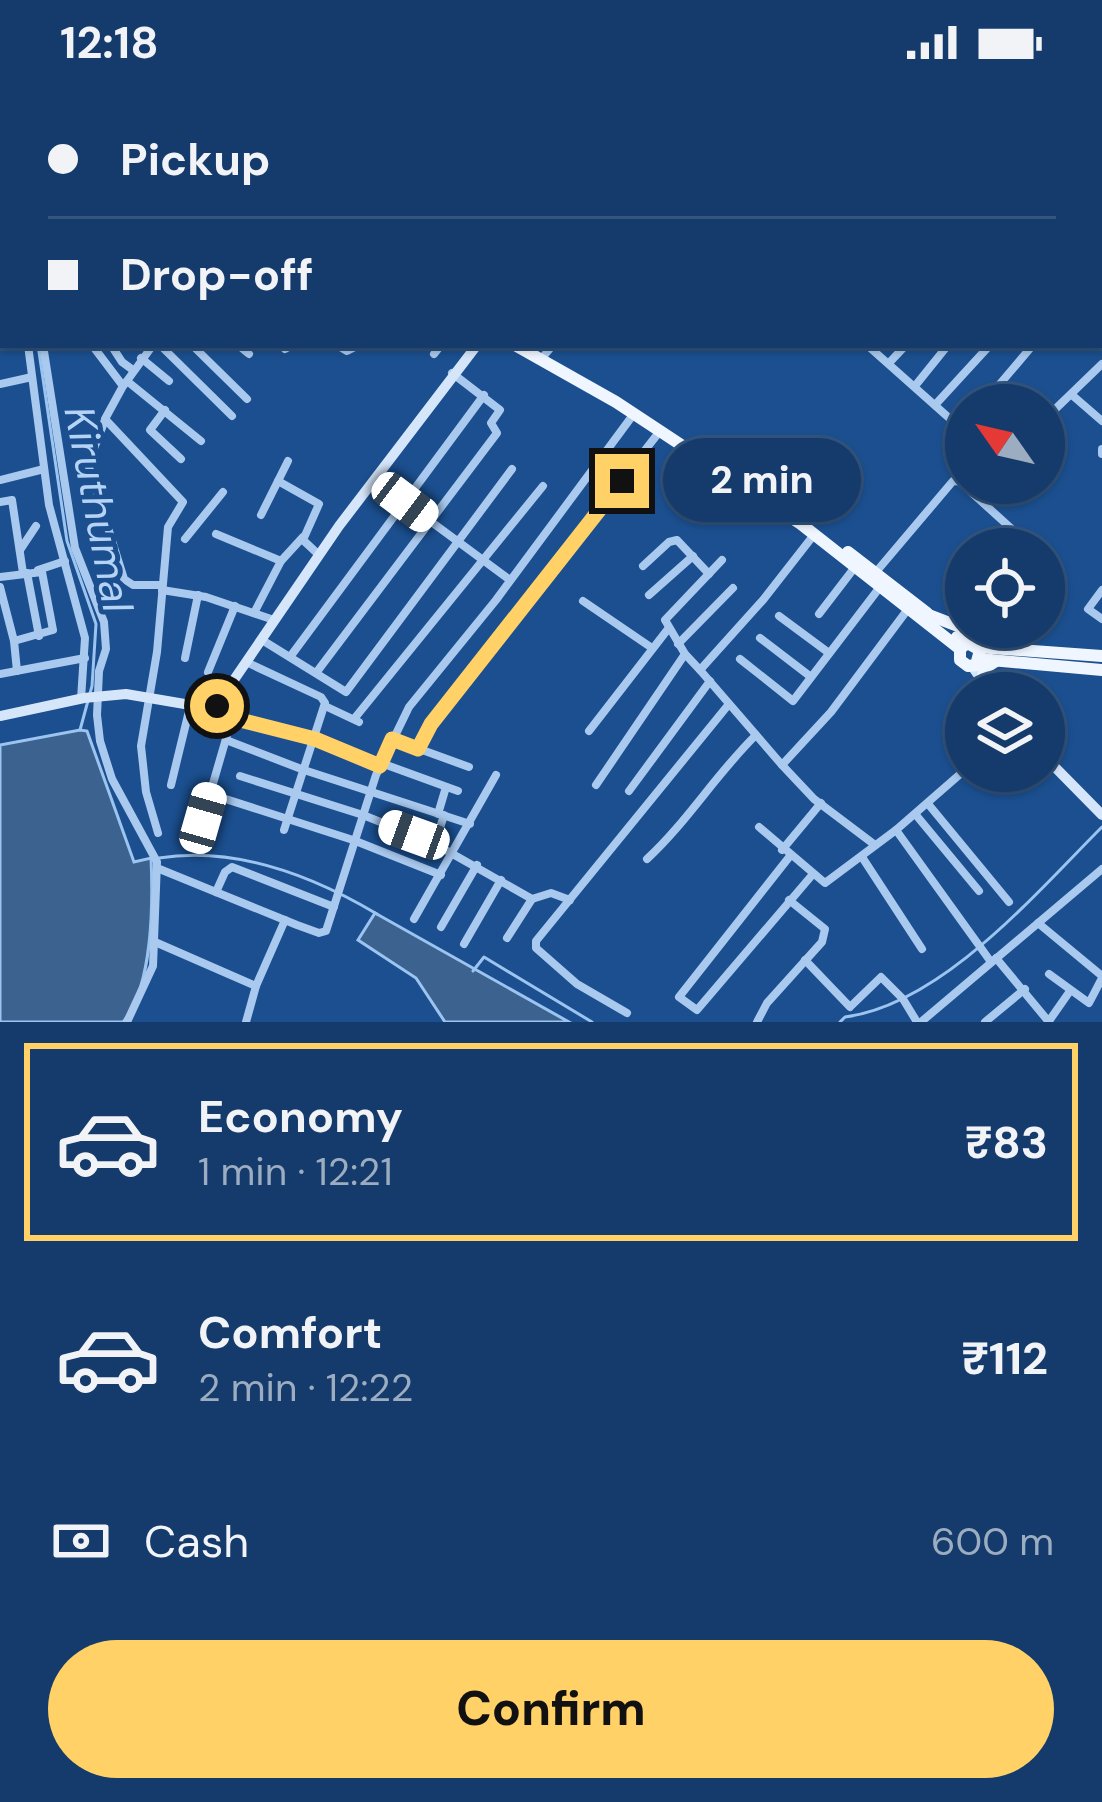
<!DOCTYPE html>
<html lang="en">
<head>
<meta charset="utf-8">
<style>
  :root { --surface:#143b6b; --page:#214673; --text:#f1f3f6; --muted:#9dadc1; --line:#33557e; --accent:#ffd166 }
  body { margin:0; font-family:"DM Sans",sans-serif; background:var(--page); color:var(--text); height:100vh; display:flex; flex-direction:column; font-size:45px; white-space:nowrap }
  * { box-sizing:border-box; margin:0 }
  p { font-size:39px; color:var(--muted) }
  .icon { flex:none; width:66px; height:66px; fill:none; stroke:currentColor; stroke-width:2; stroke-linecap:round; stroke-linejoin:round }
  .map { position:relative; height:938px; overflow:hidden }
  .sheet { display:flex; flex-direction:column; background:var(--surface); flex:1 }
  .sheet>* { flex:none }
  .hud { position:absolute; left:0px; top:0px; width:1104px; height:264px; box-shadow:0 3px 9px #0004,0 0 0 3px var(--line); display:grid; align-content:center; height:264px; padding:0 48px; background:var(--surface) }
  .needle { width:78px; rotate:304deg }
  .controls { position:absolute; left:945px; top:300px; display:grid; gap:24px }
  .controls a { display:grid; place-items:center; width:120px; height:120px; border-radius:50%; background:var(--surface); box-shadow:0 3px 9px #0004,0 0 0 3px var(--line); font-size:60px }
  .end { position:absolute; width:54px; height:54px; margin:-27px; border:15px solid #ffd166; background:#111; box-shadow:0 0 0 6px #111 }
  .from { border-radius:50% }
  .bubble { position:absolute; height:84px; border-radius:42px; background:var(--surface); box-shadow:0 3px 9px #0004,0 0 0 3px var(--line); font-size:39px; font-weight:800; line-height:84px; text-align:center }
  .car { position:absolute; width:36px; height:72px; margin:-36px -18px; border-radius:15px; box-shadow:0 0 9px 3px #0007; background:linear-gradient(#fff 24%,#345 0 40%,#fff 0 76%,#345 0 86%,#fff 0) }
  .hud b { display:flex; align-items:center; gap:42px; height:114px; font-size:45px }
  .hud b+b { border-top:3px solid var(--line) }
  .hud i { width:30px; height:30px; background:var(--text) }
  ul { padding:21px 0 0; list-style:none }
  li { display:flex; align-items:center; gap:36px; height:198px; margin:0 24px 18px; padding:0 24px; border:6px solid transparent; border-radius:0px }
  li div { flex:1 }
  li b { display:block; font-size:45px }
  li em { font-style:normal; font-weight:800 }
  li.active { border-color:var(--accent) }
  li>.icon { width:108px; height:108px; stroke-width:1.5 }
  .pay { display:flex; align-items:center; gap:30px; height:132px; padding:0 48px; font-size:45px }
  .pay p { margin-inline-start:auto }
  .button { display:flex; gap:24px; margin-top:auto; padding:24px 48px }
  .button a { flex:1; height:138px; border-radius:72px; background:var(--accent); color:#111; font-size:48px; font-weight:800; line-height:138px; text-align:center }
  .status { display:flex; justify-content:space-between; align-items:center; height:84px; padding:0 60px; background:var(--surface); direction:ltr }
  .status svg { height:33px; fill:currentColor }
  .map>svg:first-child { display:block }
  .water { fill:#3c6290; stroke:#9cc4f0; stroke-width:3 }
  .lines { fill:none; stroke-linecap:round; stroke-linejoin:round }
  .stream { stroke:#9cc4f0; stroke-width:3 }
  .street { stroke:#a9c9ee; stroke-width:8 }
  .secondary { stroke:#d6e6fa; stroke-width:10 }
  .primary { stroke:#f0f6ff; stroke-width:12 }
  .route { stroke:#ffd166; stroke-width:15 }
  .labels { text-anchor:middle; stroke-width:10; stroke-linejoin:round; paint-order:stroke }
  .water-label { font-size:42px; font-style:italic; fill:#b5d3f5; stroke:#1b4f8f }
</style>
</head>
<body>
<div class="status"><b>12:18</b><svg viewBox="0 0 49 12"><path d="M0 12V9h3v3zM5 12V6h3v6zM10 12V3h3v9zM15 12V0h3v12zM26 1h20v11H26zM47 4h2v5h-2z"/></svg></div>
<div class="map">
<svg width="1102" height="938" viewBox="0 0 1102 938">
  <rect width="100%" height="100%" fill="#1b4f8f"/>
  <g class="water">
    <path d="M 80,646 L 87,647 L 134,778 L 151,774 C 153,819 153,902 123,938 L 0,938 L 0,661 Z"/>
    <path d="M 375,829 L 569,938 L 445,938 L 416,894 L 358,856 Z"/>
  </g>
  <g class="lines">
    <g class="stream">
      <path d="M 37,0 L 37,3"/>
      <path d="M 38,261 L 67,457 L 96,540 L 92,602 L 80,646"/>
      <path d="M 159,774 C 235,762 313,792 377,830"/>
      <path d="M 473,887 L 484,873 L 592,938"/>
      <path d="M 840,938 L 845,933 C 942,920 1035,810 1102,743"/>
    </g>
    <g class="street">
      <path d="M 29,0 L 29,3"/>
      <path d="M 113,0 L 116,3"/>
      <path d="M 166,0 L 168,3"/>
      <path d="M 361,0 L 363,3"/>
      <path d="M 402,0 L 402,1"/>
      <path d="M 519,0 L 523,3"/>
      <path d="M 566,0 L 569,3"/>
      <path d="M 774,0 L 777,3"/>
      <path d="M 847,0 L 852,3"/>
      <path d="M 1032,0 L 1038,3"/>
      <path d="M 2,2 L 20,0"/>
      <path d="M 177,3 L 181,0"/>
      <path d="M 343,3 L 348,0"/>
      <path d="M 426,3 L 430,0"/>
      <path d="M 458,3 L 460,0"/>
      <path d="M 505,3 L 508,0"/>
      <path d="M 597,3 L 600,0"/>
      <path d="M 644,3 L 647,0"/>
      <path d="M 689,3 L 692,0"/>
      <path d="M 743,3 L 746,0"/>
      <path d="M 797,3 L 800,0"/>
      <path d="M 884,3 L 886,0"/>
      <path d="M 920,3 L 922,0"/>
      <path d="M 968,3 L 970,0"/>
      <path d="M 995,3 L 997,0"/>
      <path d="M 1024,3 L 1026,0"/>
      <path d="M 1060,3 L 1062,0"/>
      <path d="M 1096,3 L 1098,0"/>
      <path d="M 0,11 L 3,10"/>
      <path d="M 0,75 L 3,74"/>
      <path d="M 1101,82 L 1102,80"/>
      <path d="M 1101,110 L 1102,110"/>
      <path d="M 0,146 L 3,145"/>
      <path d="M 0,188 L 3,187"/>
      <path d="M 1101,209 L 1102,208"/>
      <path d="M 1101,217 L 1102,218"/>
      <path d="M 0,221 L 3,220"/>
      <path d="M 28,261 L 49,421 L 85,554 L 81,615"/>
      <path d="M 43,261 L 75,464 L 104,538 L 106,565 L 99,587 L 97,631 L 100,657 L 112,695 L 157,778 L 153,882 L 127,938"/>
      <path d="M 92,261 L 123,302 L 105,335 L 183,418 L 168,443 L 157,568 L 141,662 L 146,708 L 158,749"/>
      <path d="M 111,261 L 122,278 L 133,286"/>
      <path d="M 160,261 L 232,332"/>
      <path d="M 192,261 L 247,315"/>
      <path d="M 238,261 L 249,270"/>
      <path d="M 282,261 L 285,265 L 292,261"/>
      <path d="M 337,261 L 347,267 L 359,261"/>
      <path d="M 867,261 L 966,349"/>
      <path d="M 434,270 L 441,261"/>
      <path d="M 141,274 L 169,297"/>
      <path d="M 542,274 L 553,261"/>
      <path d="M 889,279 L 906,261"/>
      <path d="M 127,297 L 201,357"/>
      <path d="M 0,300 L 32,293"/>
      <path d="M 124,301 L 153,261"/>
      <path d="M 915,302 L 948,261"/>
      <path d="M 1072,311 L 1102,337"/>
      <path d="M 935,321 L 990,261"/>
      <path d="M 982,321 L 1033,261"/>
      <path d="M 165,326 L 150,346 L 181,375"/>
      <path d="M 105,336 L 88,380 L 124,495 L 133,501 L 162,501"/>
      <path d="M 1044,336 L 1102,280"/>
      <path d="M 1102,365 L 1102,370"/>
      <path d="M 0,396 L 44,385"/>
      <path d="M 278,397 L 319,420 L 303,456 L 319,471"/>
      <path d="M 376,397 L 510,496"/>
      <path d="M 622,397 L 644,414"/>
      <path d="M 961,399 L 1034,465"/>
      <path d="M 0,418 L 12,416 L 23,489"/>
      <path d="M 261,431 L 288,377"/>
      <path d="M 216,450 L 281,477 L 254,529"/>
      <path d="M 813,452 L 763,516 L 700,586 L 782,681 L 831,628 L 908,525"/>
      <path d="M 185,455 L 223,408"/>
      <path d="M 20,466 L 36,442"/>
      <path d="M 1044,474 L 1063,494"/>
      <path d="M 281,477 L 303,453"/>
      <path d="M 643,482 L 669,458 L 677,456 L 709,490"/>
      <path d="M 38,486 L 65,477"/>
      <path d="M 876,488 L 953,397 L 966,398"/>
      <path d="M 27,489 L 39,552"/>
      <path d="M 0,493 L 42,488 L 53,546 L 14,557 L 0,503"/>
      <path d="M 162,506 L 206,513 L 274,536"/>
      <path d="M 1102,506 L 1088,525 L 1102,535"/>
      <path d="M 649,511 L 693,472"/>
      <path d="M 583,517 L 652,564"/>
      <path d="M 819,530 L 855,483"/>
      <path d="M 779,532 L 829,569"/>
      <path d="M 760,554 L 811,593"/>
      <path d="M 262,556 L 346,608 L 512,385"/>
      <path d="M 14,557 L 17,587"/>
      <path d="M 678,560 L 733,504"/>
      <path d="M 290,573 L 484,311"/>
      <path d="M 185,574 L 198,511"/>
      <path d="M 740,575 L 793,617 L 880,503"/>
      <path d="M 246,578 L 321,613 L 325,619 L 284,746"/>
      <path d="M 700,586 L 685,570 L 665,536 L 722,476"/>
      <path d="M 208,588 L 235,522"/>
      <path d="M 316,589 L 497,349 L 491,339 L 500,326 L 452,289"/>
      <path d="M 0,590 L 85,574"/>
      <path d="M 325,622 L 359,638"/>
      <path d="M 214,625 L 232,634 L 315,655 L 458,707"/>
      <path d="M 354,635 L 543,402"/>
      <path d="M 589,647 L 668,545"/>
      <path d="M 392,655 L 469,683"/>
      <path d="M 226,656 L 304,686 L 470,740"/>
      <path d="M 418,665 L 431,640 L 660,347"/>
      <path d="M 782,681 L 814,715 L 875,761"/>
      <path d="M 966,685 L 896,746 L 991,878"/>
      <path d="M 240,692 L 363,731 L 435,760 L 532,815 L 551,809 L 570,816"/>
      <path d="M 171,701 L 190,623"/>
      <path d="M 596,701 L 685,570"/>
      <path d="M 629,707 L 710,597"/>
      <path d="M 210,710 L 353,756 L 441,791"/>
      <path d="M 929,721 L 1009,818"/>
      <path d="M 438,730 L 446,703"/>
      <path d="M 916,731 L 979,807"/>
      <path d="M 203,734 L 232,634"/>
      <path d="M 759,743 L 825,799 L 896,746"/>
      <path d="M 435,760 L 444,731"/>
      <path d="M 782,766 L 821,719"/>
      <path d="M 790,772 L 679,913 L 697,926 L 813,790"/>
      <path d="M 862,773 L 922,865"/>
      <path d="M 647,775 C 688,737 716,690 756,651"/>
      <path d="M 157,784 L 297,841 L 319,849 L 326,847 L 376,691 L 409,623 L 496,516 L 633,331"/>
      <path d="M 216,808 L 225,788 L 232,783 L 334,823"/>
      <path d="M 414,835 L 496,691"/>
      <path d="M 1038,839 L 1102,892"/>
      <path d="M 441,843 L 477,781"/>
      <path d="M 507,854 L 532,815"/>
      <path d="M 155,858 L 256,902"/>
      <path d="M 464,860 L 501,796"/>
      <path d="M 996,874 L 1049,938"/>
      <path d="M 805,876 L 850,923 L 881,893 L 903,915 L 917,938"/>
      <path d="M 1049,890 L 1089,919 L 1102,894"/>
      <path d="M 627,929 L 577,900 L 536,864 L 536,857 L 729,620"/>
      <path d="M 1049,937 L 1070,907"/>
      <path d="M 246,938 L 256,902 L 285,836"/>
      <path d="M 757,938 L 767,919 L 822,858 L 825,845 L 789,816"/>
      <path d="M 921,938 L 1102,785"/>
      <path d="M 985,938 L 1025,905"/>
    </g>
    <g class="secondary">
      <path d="M 972,582 L 991,609"/>
      <path d="M 0,632 L 84,614 L 126,610 L 214,625 L 339,442 L 477,261"/>
      <path d="M 1044,672 L 1102,731"/>
    </g>
    <g class="primary">
      <path d="M 315,0 L 317,3"/>
      <path d="M 515,261 L 616,318 L 801,440 L 960,565"/>
      <path d="M 848,468 L 927,529"/>
      <path d="M 929,531 L 1007,561"/>
      <path d="M 957,553 L 980,566 L 976,581 L 968,582 L 960,576 L 960,565 L 966,560"/>
      <path d="M 978,563 L 1102,572"/>
      <path d="M 980,575 L 1102,586"/>
      <path d="M 982,596 L 985,584 L 996,577"/>
    </g>
  </g>
  <g class="lines">
    <path class="route" d="M 217,622 L 214,625 L 232,634 L 315,655 L 380,682 L 392,655 L 418,665 L 431,640 L 622,397"/>
  </g>
  <g class="labels">
    <g class="water-label">
      <text transform="translate(99 425) rotate(79)" y="15">Kiruthumal</text>
    </g>
  </g>
</svg>
<div class="controls">
<a><svg class="needle" viewBox="-14 -14 28 28"><path d="M0-13l5 13h-10z" fill="#e53935"/><path d="M0 13l5-13h-10z" fill="#9dadc1"/></svg></a>
<a><svg class="icon" aria-label="locate" viewBox="0 0 24 24"><circle cx="12" cy="12" r="6"/><path d="M12 2v4M12 18v4M2 12h4M18 12h4"/></svg></a>
<a><svg class="icon" aria-label="layers" viewBox="0 0 24 24"><path d="M12 4l9 5-9 5-9-5zM3 14l9 5 9-5"/></svg></a>
</div>
<i class="end from" style="left:217px;top:622px"></i>
<i class="end" style="left:622px;top:397px"></i>
<div class="bubble" style="left:663px;top:354px;width:198px">2 min</div>
<i class="car" style="left:405px;top:418px;rotate:127deg"></i>
<i class="car" style="left:203px;top:734px;rotate:16deg"></i>
<i class="car" style="left:414px;top:751px;rotate:290deg"></i>
<div class="hud">
<b><i class="from"></i>Pickup</b>
<b><i></i>Drop-off</b>
</div>
</div>
<section class="sheet">
<ul>
<li class="active"><svg class="icon" aria-label="car" viewBox="0 0 24 24"><path d="M5 17H2v-5l4-1 3-4h7l3 4 3 1v5h-3M9 17h6M6 11h13"/><circle cx="7" cy="17" r="2"/><circle cx="17" cy="17" r="2"/></svg><div><b>Economy</b><p>1 min · 12:21</p></div><em>₹83</em></li>
<li><svg class="icon" aria-label="car" viewBox="0 0 24 24"><path d="M5 17H2v-5l4-1 3-4h7l3 4 3 1v5h-3M9 17h6M6 11h13"/><circle cx="7" cy="17" r="2"/><circle cx="17" cy="17" r="2"/></svg><div><b>Comfort</b><p>2 min · 12:22</p></div><em>₹112</em></li>
</ul>
<div class="pay"><svg class="icon" aria-label="cash" viewBox="0 0 24 24"><path d="M3 7h18v10H3z"/><circle cx="12" cy="12" r="2"/></svg>Cash<p>600 m</p></div>
<div class="button"><a>Confirm</a></div>
</section>
</body>
</html>
